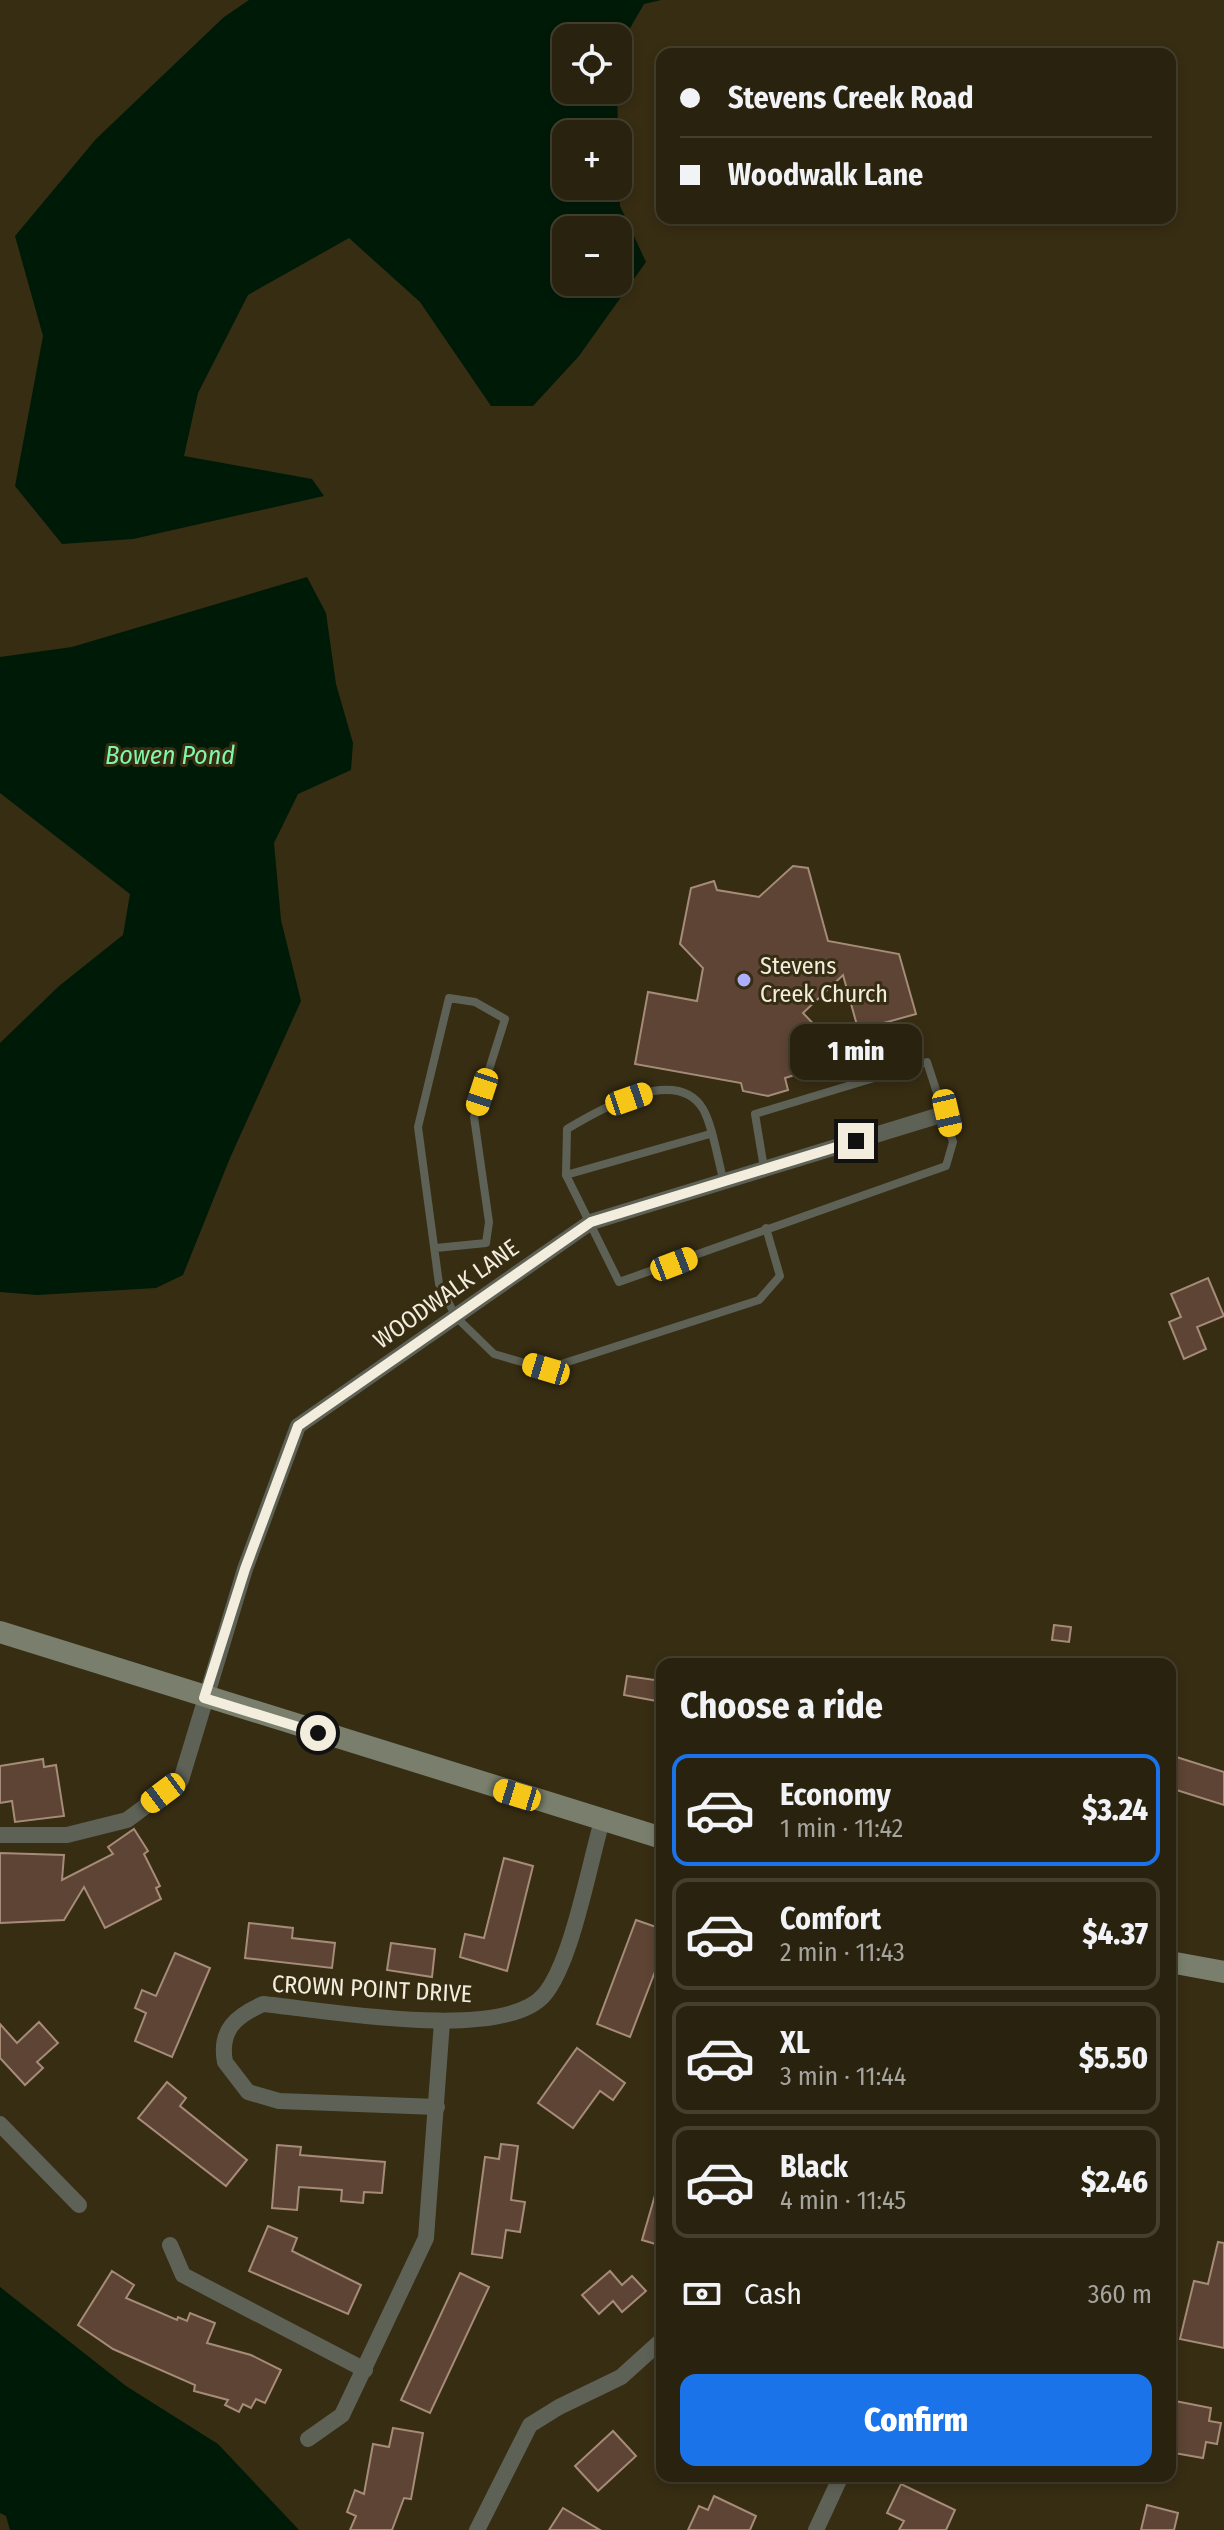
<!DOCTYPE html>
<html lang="en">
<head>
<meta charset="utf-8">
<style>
  :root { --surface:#29220e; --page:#312a17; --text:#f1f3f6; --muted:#a5a49e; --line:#453f2e; --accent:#1a73e8 }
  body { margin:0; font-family:"Fira Sans Condensed",sans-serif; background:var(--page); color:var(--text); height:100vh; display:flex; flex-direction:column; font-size:30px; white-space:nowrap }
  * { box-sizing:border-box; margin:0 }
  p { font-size:26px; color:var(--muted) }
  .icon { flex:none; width:44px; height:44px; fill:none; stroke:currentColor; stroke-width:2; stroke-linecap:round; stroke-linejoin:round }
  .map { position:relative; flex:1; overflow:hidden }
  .panel { position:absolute; left:656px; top:1658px; width:520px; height:824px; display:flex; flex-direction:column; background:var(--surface); border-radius:16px; box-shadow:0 4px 12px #0003,0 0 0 2px var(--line) }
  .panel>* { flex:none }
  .guide { position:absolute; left:656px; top:48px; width:520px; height:176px; border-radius:16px; box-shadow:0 4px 12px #0003,0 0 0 2px var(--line); display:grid; align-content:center; height:176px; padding:0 24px; background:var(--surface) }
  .controls { position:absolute; left:552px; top:24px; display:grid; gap:16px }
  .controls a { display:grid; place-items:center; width:80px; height:80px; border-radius:16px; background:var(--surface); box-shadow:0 4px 12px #0003,0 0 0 2px var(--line); font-size:40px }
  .end { position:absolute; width:36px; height:36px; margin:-18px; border:10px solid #f3edde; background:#111; box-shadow:0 0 0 4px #111 }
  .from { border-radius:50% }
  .bubble { position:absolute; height:56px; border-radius:16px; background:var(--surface); box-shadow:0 4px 12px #0003,0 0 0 2px var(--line); font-size:26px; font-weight:800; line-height:56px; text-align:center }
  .car { position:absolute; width:24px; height:48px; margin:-24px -12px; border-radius:10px; box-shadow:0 0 6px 2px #0007; background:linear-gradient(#f5c518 24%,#345 0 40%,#f5c518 0 76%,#345 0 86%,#f5c518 0) }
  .guide b { display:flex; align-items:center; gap:28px; height:76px; font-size:30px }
  .guide b+b { border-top:2px solid var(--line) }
  .guide i { width:20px; height:20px; background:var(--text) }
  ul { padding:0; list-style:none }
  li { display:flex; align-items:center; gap:24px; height:112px; margin:0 16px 12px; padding:0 8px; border:4px solid var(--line); border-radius:16px }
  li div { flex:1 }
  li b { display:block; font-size:30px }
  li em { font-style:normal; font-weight:800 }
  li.active { border-color:var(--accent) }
  li>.icon { width:72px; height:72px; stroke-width:1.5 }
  h2 { padding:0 24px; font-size:36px; line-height:96px }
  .pay { display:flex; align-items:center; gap:20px; height:88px; padding:0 24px; font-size:30px }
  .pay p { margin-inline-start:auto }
  .button { display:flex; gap:16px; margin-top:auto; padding:16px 24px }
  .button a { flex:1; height:92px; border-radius:16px; background:var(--accent); color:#fff; font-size:32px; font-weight:800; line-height:92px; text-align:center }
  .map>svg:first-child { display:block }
  .water { fill:#001a08; fill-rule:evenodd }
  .building { fill:#5d4434; stroke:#a68b79; stroke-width:2 }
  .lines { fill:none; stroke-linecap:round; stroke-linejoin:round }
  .lane { stroke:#5e6256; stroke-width:8 }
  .street { stroke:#5e6256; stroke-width:16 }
  .secondary { stroke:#797f6c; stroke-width:22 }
  .route { stroke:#f3edde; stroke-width:10 }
  .poi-dot { fill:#adaffb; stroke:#372d13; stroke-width:3 }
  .labels { text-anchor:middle; stroke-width:6; stroke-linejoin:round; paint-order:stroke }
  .poi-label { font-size:24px; fill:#f3edde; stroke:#372d13; text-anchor:start }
  .street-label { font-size:24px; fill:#f3edde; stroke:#372d13 }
  .water-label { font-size:26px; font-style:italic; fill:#7ef9aa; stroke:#372d13 }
</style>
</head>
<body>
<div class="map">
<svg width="1224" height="2530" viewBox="0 0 1224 2530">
  <rect width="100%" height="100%" fill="#372d13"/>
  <g class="water">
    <path d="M 249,0 L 661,0 L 644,4 L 618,49 L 618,38 L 566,38 L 566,90 L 617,90 L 620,206 L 646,262 L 579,356 L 533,406 L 491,406 L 420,302 L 349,238 L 248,295 L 198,393 L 184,456 L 312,479 L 324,496 L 133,539 L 62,544 L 15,486 L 43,336 L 15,236 L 96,139 L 224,17 ZM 566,134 L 618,134 L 618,186 L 566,186 ZM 566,230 L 618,230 L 618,282 L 566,282 Z"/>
    <path d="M 307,577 L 326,613 L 336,684 L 353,743 L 351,770 L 298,794 L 274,843 L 281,920 L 301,1001 L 230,1158 L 183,1275 L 156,1288 L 37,1295 L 0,1292 L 0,1043 L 59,986 L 123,935 L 130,894 L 0,793 L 0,657 L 72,647 Z"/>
    <path d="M 0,2287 L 126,2386 L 218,2444 L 299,2530 L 10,2530 L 6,2516 L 0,2513 Z"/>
  </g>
  <g class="building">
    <path d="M 793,866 L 808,868 L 828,941 L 899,954 L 916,1014 L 880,1024 L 892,1065 L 870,1072 L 843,975 L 803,1013 L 847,1059 L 785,1078 L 788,1090 L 768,1096 L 743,1091 L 741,1083 L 635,1064 L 648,992 L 697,1001 L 703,968 L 680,944 L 691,888 L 714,881 L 717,890 L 759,897 Z"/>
    <path d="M 1208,1278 L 1224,1316 L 1197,1327 L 1206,1349 L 1184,1359 L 1169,1322 L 1181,1317 L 1171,1294 Z"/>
    <path d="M 1054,1625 L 1071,1627 L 1069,1642 L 1052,1640 Z"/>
    <path d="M 627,1676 L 662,1681 L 662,1702 L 624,1695 Z"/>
    <path d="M 1170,1755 L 1224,1772 L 1224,1805 L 1170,1788 Z"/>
    <path d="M 43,1759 L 44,1767 L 56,1765 L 64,1816 L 15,1822 L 12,1801 L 0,1803 L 0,1766 Z"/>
    <path d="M 134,1829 L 148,1851 L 144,1854 L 160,1886 L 156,1888 L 161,1899 L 105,1928 L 84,1887 L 64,1920 L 0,1923 L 0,1853 L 64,1855 L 62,1880 L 113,1854 L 108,1847 Z"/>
    <path d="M 504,1858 L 533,1866 L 507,1971 L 460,1957 L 465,1934 L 484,1938 Z"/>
    <path d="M 636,1920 L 662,1929 L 662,1971 L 656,1969 L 630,2037 L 597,2024 Z"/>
    <path d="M 249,1923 L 293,1928 L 292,1938 L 335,1943 L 332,1968 L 245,1958 Z"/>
    <path d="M 391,1943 L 435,1949 L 432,1977 L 387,1970 Z"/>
    <path d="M 175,1953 L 210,1968 L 172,2057 L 135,2041 L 146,2013 L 135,2008 L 142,1990 L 156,1996 Z"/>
    <path d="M 39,2022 L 58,2043 L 37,2062 L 43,2068 L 25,2085 L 0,2058 L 0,2024 L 17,2043 Z"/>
    <path d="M 577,2048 L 625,2083 L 613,2100 L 600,2091 L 573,2128 L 538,2103 Z"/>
    <path d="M 167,2082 L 186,2098 L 180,2106 L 247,2160 L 226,2186 L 138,2118 Z"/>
    <path d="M 501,2144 L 518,2146 L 511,2200 L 525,2202 L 520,2232 L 506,2230 L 502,2258 L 472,2254 L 485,2157 L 499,2159 Z"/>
    <path d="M 277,2145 L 301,2147 L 300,2155 L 385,2162 L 382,2193 L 364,2192 L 363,2203 L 341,2201 L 342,2190 L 299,2187 L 297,2210 L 272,2208 Z"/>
    <path d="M 658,2185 L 662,2186 L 662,2246 L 642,2240 Z"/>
    <path d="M 268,2226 L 297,2238 L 292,2251 L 361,2285 L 348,2314 L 249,2271 Z"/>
    <path d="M 1218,2242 L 1224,2243 L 1224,2348 L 1180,2339 L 1194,2281 L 1208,2284 Z"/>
    <path d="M 112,2271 L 134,2285 L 126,2298 L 177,2320 L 178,2317 L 187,2321 L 190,2313 L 215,2323 L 207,2343 L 251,2355 L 281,2370 L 265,2403 L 256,2399 L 251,2408 L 243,2404 L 239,2412 L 225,2405 L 228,2400 L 194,2391 L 195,2385 L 113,2349 L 78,2325 Z"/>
    <path d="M 610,2271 L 622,2285 L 632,2276 L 646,2291 L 622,2312 L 613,2301 L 599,2314 L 582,2295 Z"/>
    <path d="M 460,2273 L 489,2287 L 430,2413 L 401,2400 Z"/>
    <path d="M 1170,2400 L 1211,2408 L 1209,2421 L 1221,2423 L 1217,2444 L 1206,2442 L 1203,2458 L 1174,2453 L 1176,2442 L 1170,2440 Z"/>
    <path d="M 393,2428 L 423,2433 L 411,2499 L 404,2498 L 392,2530 L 350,2530 L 356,2516 L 347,2512 L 355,2490 L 364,2494 L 373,2444 L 389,2447 Z"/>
    <path d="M 613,2431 L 636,2456 L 598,2491 L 575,2466 Z"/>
    <path d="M 901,2484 L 955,2510 L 946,2530 L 899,2530 L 904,2521 L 887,2513 Z"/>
    <path d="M 714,2496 L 756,2516 L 750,2530 L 688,2530 L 699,2506 L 708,2510 Z"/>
    <path d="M 1147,2505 L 1178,2513 L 1174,2530 L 1141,2530 Z"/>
    <path d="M 563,2508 L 600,2530 L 549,2530 Z"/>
  </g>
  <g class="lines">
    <g class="lane">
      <path d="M 566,1175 L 710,1134"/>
      <path d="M 724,1182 C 718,1162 713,1126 703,1109 C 676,1064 599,1110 567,1129 L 566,1175 L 619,1282 L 946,1166 L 953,1142 L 927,1062 L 755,1114 L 764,1168"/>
      <path d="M 436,1248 L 486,1243 L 489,1222 L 474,1117 L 505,1019 L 475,1002 L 449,998 L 418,1127 L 439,1284 L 456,1317 L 494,1354 L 546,1369 L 759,1300 L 780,1276 L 766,1228"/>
    </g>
    <g class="street">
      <path d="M 0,1835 L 67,1835 L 127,1820 L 181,1780 L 245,1569 L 298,1426 L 591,1222 L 947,1113"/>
      <path d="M 437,2107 L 279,2101 L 248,2092 L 225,2062 C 219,2030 236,2016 263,2004 C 324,2010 503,2043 544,1995 C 572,1962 589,1865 602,1821"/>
      <path d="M 0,2124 L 79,2205"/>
      <path d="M 170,2245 L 183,2275 L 365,2370"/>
      <path d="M 308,2439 L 342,2415 L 426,2238 L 442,2022"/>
      <path d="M 477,2530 L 530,2425 L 559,2407 L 621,2377 L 662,2340"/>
      <path d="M 816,2530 L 841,2476"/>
    </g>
    <g class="secondary">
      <path d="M 0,1632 L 662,1838"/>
      <path d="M 1170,1962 L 1224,1972"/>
    </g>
  </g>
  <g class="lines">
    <path class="route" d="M 318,1733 L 204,1698 L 245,1569 L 298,1426 L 591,1222 L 856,1141"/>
  </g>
  <circle class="poi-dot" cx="744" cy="980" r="8"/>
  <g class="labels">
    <g class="poi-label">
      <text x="760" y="974">Stevens<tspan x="760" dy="28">Creek Church</tspan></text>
    </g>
    <g class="street-label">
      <text transform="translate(446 1294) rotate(-35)" y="8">WOODWALK LANE</text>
      <text transform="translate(372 1989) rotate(3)" y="8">CROWN POINT DRIVE</text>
    </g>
    <g class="water-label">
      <text x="170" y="764">Bowen Pond</text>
    </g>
  </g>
</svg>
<div class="controls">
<a><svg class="icon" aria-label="locate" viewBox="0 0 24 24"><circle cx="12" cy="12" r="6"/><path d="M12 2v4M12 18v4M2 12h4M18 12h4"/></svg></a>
<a>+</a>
<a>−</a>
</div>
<i class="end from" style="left:318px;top:1733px"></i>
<i class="end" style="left:856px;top:1141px"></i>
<div class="bubble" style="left:790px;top:1024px;width:132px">1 min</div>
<i class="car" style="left:482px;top:1092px;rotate:198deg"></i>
<i class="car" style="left:629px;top:1099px;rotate:71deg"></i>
<i class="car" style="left:947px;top:1113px;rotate:167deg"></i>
<i class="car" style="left:674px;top:1264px;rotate:69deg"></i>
<i class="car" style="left:546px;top:1369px;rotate:287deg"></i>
<i class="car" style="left:163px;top:1793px;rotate:233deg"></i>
<i class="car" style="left:517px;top:1795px;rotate:287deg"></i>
<div class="guide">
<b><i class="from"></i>Stevens Creek Road</b>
<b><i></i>Woodwalk Lane</b>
</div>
<section class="panel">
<h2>Choose a ride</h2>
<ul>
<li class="active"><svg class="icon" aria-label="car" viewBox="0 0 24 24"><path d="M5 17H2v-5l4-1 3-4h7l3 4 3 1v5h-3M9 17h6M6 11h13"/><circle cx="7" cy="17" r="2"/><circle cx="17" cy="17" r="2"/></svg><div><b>Economy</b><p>1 min · 11:42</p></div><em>$3.24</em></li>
<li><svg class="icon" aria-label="car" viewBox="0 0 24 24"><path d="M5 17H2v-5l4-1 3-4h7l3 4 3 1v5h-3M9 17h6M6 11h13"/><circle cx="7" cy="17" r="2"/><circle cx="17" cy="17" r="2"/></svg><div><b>Comfort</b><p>2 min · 11:43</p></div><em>$4.37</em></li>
<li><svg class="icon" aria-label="car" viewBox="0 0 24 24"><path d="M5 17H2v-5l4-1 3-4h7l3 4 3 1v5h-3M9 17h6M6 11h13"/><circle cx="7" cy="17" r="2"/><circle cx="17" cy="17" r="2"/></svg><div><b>XL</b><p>3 min · 11:44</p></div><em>$5.50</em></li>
<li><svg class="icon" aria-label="car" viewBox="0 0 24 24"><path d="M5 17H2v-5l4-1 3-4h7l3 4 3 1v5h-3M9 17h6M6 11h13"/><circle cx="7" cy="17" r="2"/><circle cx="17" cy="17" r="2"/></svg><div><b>Black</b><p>4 min · 11:45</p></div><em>$2.46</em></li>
</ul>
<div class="pay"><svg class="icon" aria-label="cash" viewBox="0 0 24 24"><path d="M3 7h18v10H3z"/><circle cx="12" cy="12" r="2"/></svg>Cash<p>360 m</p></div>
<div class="button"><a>Confirm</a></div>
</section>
</div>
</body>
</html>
